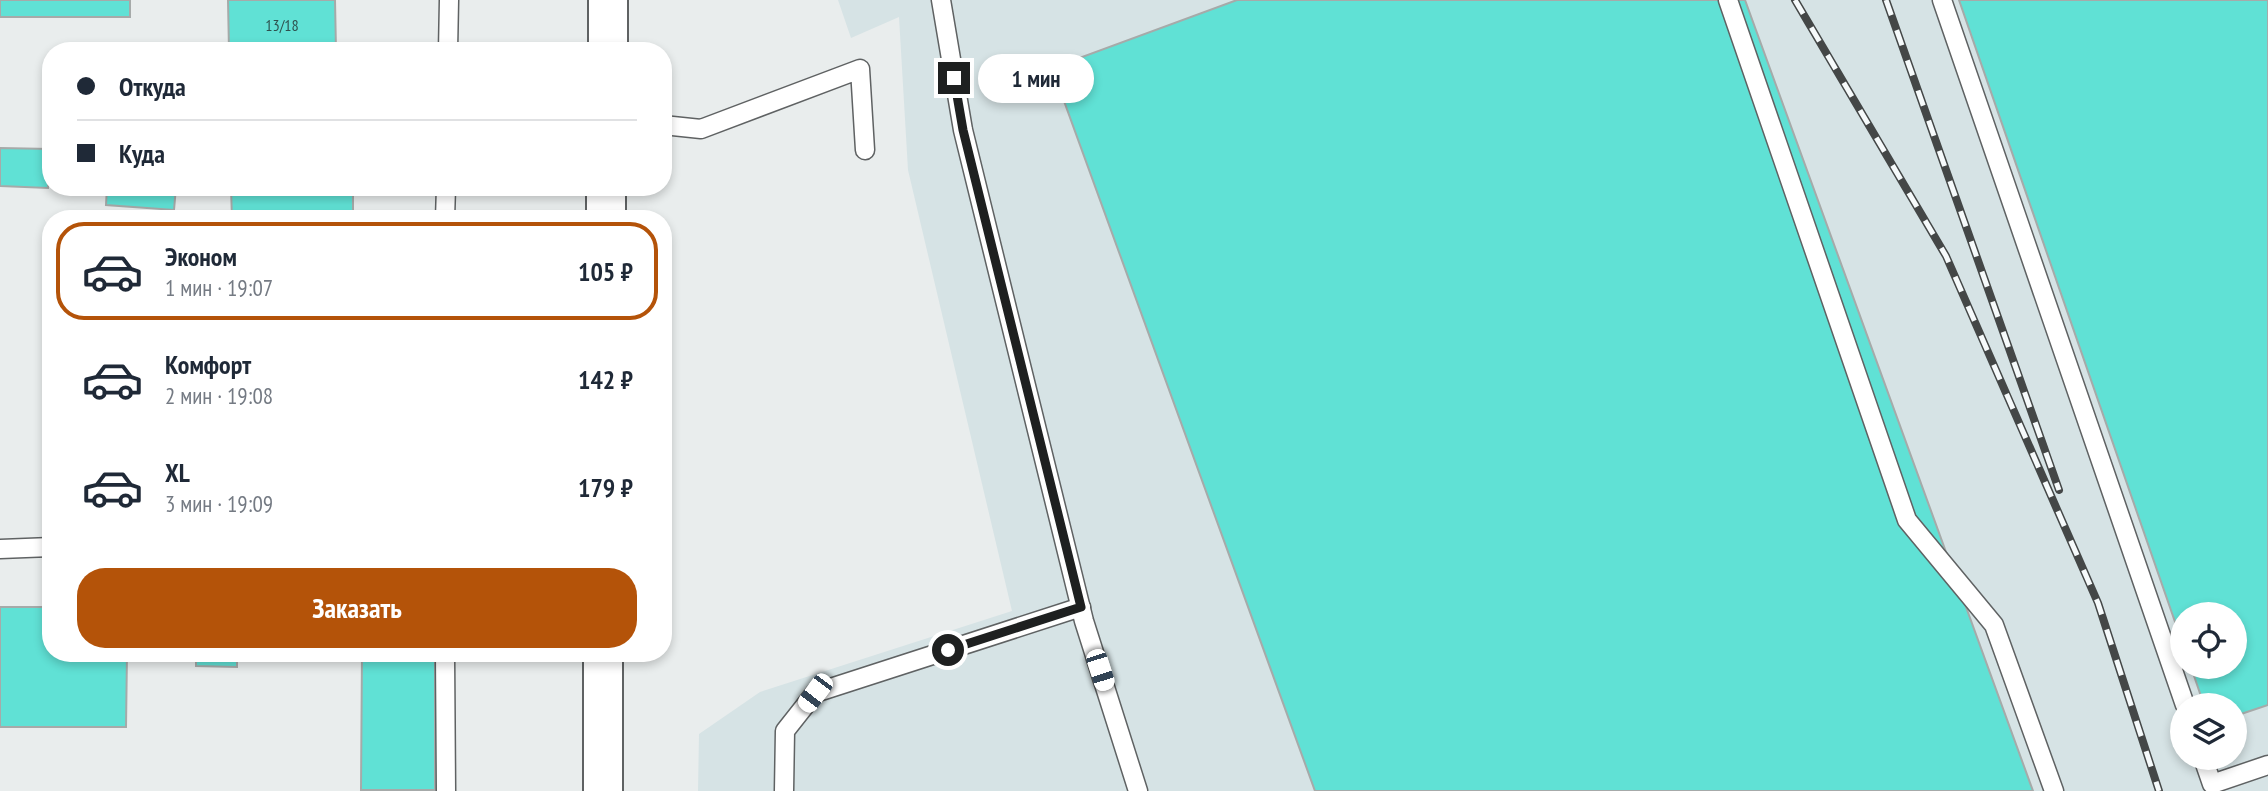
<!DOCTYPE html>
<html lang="ru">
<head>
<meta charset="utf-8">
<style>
  :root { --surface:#fff; --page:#f6f6f7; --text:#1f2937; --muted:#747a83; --line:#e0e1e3; --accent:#b45309 }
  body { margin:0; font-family:"PT Sans Narrow",sans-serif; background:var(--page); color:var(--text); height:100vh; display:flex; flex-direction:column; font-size:26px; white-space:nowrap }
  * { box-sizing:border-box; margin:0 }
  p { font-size:23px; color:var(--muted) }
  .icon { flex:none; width:38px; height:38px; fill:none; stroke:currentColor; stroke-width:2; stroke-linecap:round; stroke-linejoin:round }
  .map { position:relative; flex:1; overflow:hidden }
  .panel { position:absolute; left:42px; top:210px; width:630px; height:452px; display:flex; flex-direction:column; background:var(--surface); border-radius:28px; box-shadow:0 4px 10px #0003 }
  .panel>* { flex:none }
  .hud { position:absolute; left:42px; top:42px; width:630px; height:154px; border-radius:28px; box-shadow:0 4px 10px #0003; display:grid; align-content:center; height:154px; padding:0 35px; background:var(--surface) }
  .buttons { position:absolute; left:2170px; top:602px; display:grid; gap:14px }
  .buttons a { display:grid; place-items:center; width:77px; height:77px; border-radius:50%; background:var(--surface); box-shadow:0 4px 10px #0003; font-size:35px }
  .end { position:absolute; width:32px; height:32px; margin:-16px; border:9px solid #1e2020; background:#fff; box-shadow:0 0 0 4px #fff }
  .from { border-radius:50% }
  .bubble { position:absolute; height:49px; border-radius:24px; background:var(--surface); box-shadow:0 4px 10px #0003; font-size:23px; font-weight:800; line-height:49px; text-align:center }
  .car { position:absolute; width:21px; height:42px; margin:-21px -10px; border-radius:9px; box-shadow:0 0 5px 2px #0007; background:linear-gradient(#fff 24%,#345 0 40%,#fff 0 76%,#345 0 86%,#fff 0) }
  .hud b { display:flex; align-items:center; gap:24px; height:66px; font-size:26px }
  .hud b+b { border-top:2px solid var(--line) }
  .hud i { width:18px; height:18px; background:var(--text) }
  ul { padding:12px 0 0; list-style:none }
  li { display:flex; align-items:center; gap:21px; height:98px; margin:0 14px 10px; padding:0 21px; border:4px solid transparent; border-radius:28px }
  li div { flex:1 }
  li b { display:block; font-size:26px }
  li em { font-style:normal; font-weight:800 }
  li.current { border-color:var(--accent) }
  li>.icon { width:63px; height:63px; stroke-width:1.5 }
  .cta { display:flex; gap:14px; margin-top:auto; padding:14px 35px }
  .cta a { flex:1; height:80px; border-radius:28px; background:var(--accent); color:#fff; font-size:28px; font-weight:800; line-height:80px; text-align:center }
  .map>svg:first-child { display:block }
  .built { fill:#d6e3e5; fill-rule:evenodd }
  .building { fill:#60e1d5; stroke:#a6aaa9; stroke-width:2 }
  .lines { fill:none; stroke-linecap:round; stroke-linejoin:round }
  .lane-casing { stroke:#5f6263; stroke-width:21 }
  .primary-casing { stroke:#5f6263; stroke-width:42 }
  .lane { stroke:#fff; stroke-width:18 }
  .primary { stroke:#fff; stroke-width:38 }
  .rail-casing { stroke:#444747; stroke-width:8 }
  .rail { stroke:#f6fafb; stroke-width:5; stroke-dasharray:16; stroke-linecap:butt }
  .route { stroke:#1e2020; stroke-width:9 }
  .labels { text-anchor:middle; stroke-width:5; stroke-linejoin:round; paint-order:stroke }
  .number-label { font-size:16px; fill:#2e504d }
</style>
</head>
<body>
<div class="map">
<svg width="2268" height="791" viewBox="0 0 2268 791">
  <rect width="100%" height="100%" fill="#e9eded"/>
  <path class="built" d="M 838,0 L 2268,0 L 2268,791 L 698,791 L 699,734 L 760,692 L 1012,611 L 908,170 L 899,17 L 851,38 ZM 2182,614 L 2235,614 L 2235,667 L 2182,667 ZM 2182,705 L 2235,705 L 2235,758 L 2182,758 Z"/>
  <g class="building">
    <rect x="0" y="0" width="130" height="17"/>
    <path d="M 228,0 L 335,0 L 336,51 L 221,51 L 229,51 Z"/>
    <path d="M 1237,0 L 1745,0 L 2033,791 L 1315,791 L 1052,68 Z"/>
    <path d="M 1959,0 L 2268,0 L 2268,705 L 2235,716 L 2235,705 L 2204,705 L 2191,667 L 2235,667 L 2235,614 L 2182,614 L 2182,642 Z"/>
    <path d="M 0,148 L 50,149 L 48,188 L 0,186 Z"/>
    <path d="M 107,187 L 176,187 L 174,210 L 106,205 Z"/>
    <path d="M 196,187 L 338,187 L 339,193 L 353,192 L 353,219 L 232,219 L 231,188 Z"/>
    <path d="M 0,607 L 51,607 L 51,653 L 127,653 L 126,727 L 0,727 Z"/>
    <path d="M 196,653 L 237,653 L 237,667 L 196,666 Z"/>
    <path d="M 362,653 L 435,653 L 435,790 L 361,790 Z"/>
  </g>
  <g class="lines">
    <g class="lane-casing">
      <g id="lane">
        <path d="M 941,0 L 963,130 L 1084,621 L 1138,791"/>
        <path d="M 1728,0 L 1907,520 L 1994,625 L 2054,791"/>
        <path d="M 1942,0 L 2185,705"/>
        <path d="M 448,51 L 449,0"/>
        <path d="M 663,125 L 701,129 L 860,69 L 865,150"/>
        <path d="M 445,219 L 446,187"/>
        <path d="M 0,549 L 51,547"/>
        <path d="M 445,653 L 446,791"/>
        <path d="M 2203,758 L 2212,784 L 2268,765"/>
        <path d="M 784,791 L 785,731 L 815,693 L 1081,607"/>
      </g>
    </g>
    <g class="primary-casing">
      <g id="primary">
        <path d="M 608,0 L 608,51"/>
        <path d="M 606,219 L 606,187"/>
        <path d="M 603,791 L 603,653"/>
      </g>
    </g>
    <use href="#lane" class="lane"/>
    <use href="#primary" class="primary"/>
    <g class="rail-casing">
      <g id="rail">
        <path d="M 1795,0 L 1946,256 L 2098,603 L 2159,791"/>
        <path d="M 1886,0 L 2059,490"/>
      </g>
    </g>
    <use href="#rail" class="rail"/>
  </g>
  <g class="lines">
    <path class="route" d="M 948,650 L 1081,607 L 963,130 L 954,78"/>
  </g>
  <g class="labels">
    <g class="number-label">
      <text x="282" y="31">13/18</text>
    </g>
  </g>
</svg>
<div class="buttons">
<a><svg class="icon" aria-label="locate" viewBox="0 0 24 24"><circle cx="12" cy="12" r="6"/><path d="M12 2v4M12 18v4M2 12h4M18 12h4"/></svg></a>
<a><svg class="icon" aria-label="layers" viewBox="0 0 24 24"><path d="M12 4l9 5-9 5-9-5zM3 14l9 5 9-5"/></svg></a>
</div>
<i class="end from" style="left:948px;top:650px"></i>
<i class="end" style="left:954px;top:78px"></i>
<div class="bubble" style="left:978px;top:54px;width:116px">1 мин</div>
<i class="car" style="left:1100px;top:670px;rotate:162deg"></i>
<i class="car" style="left:815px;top:693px;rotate:217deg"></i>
<div class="hud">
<b><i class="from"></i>Откуда</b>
<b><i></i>Куда</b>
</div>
<section class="panel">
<ul>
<li class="current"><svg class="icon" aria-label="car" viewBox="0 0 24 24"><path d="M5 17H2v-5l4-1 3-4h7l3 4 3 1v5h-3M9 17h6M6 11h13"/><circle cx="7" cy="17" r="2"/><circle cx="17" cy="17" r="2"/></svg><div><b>Эконом</b><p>1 мин · 19:07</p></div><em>105 ₽</em></li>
<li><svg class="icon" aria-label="car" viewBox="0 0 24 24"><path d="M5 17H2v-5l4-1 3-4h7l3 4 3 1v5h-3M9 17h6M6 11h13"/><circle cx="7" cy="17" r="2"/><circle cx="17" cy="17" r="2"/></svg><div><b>Комфорт</b><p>2 мин · 19:08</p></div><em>142 ₽</em></li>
<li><svg class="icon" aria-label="car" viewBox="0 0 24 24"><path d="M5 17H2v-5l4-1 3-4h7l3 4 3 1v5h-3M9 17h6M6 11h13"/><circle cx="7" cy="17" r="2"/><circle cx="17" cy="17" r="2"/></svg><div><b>XL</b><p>3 мин · 19:09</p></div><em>179 ₽</em></li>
</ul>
<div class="cta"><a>Заказать</a></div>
</section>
</div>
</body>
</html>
